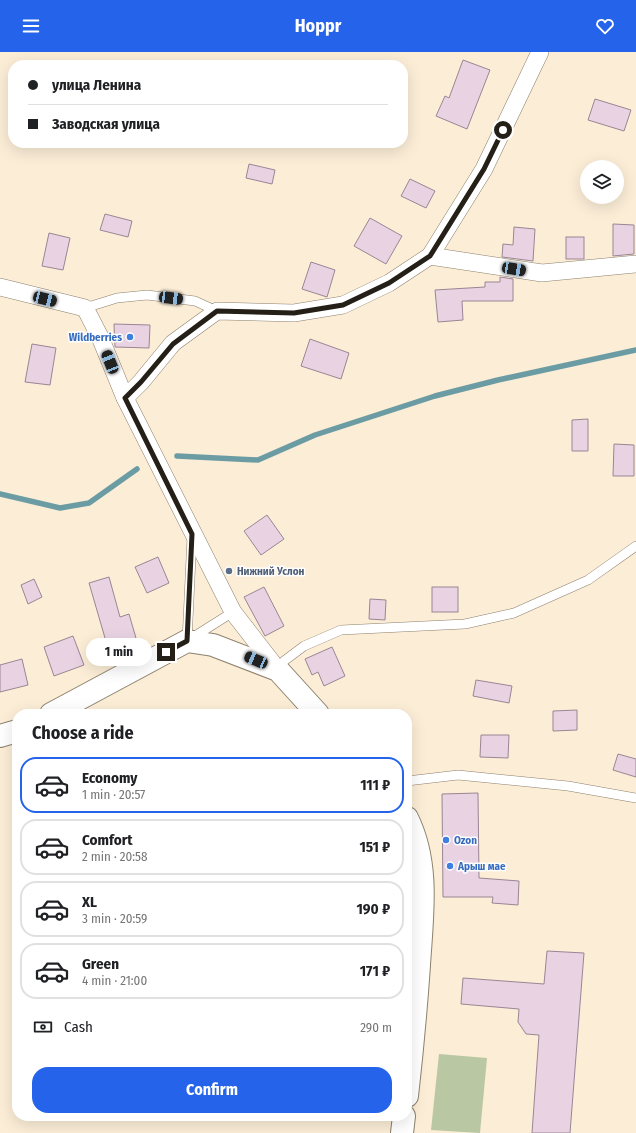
<!DOCTYPE html>
<html lang="en">
<head>
<meta charset="utf-8">
<style>
  :root { --surface:#fff; --page:#f2f2f2; --text:#202124; --muted:#757577; --line:#e0e0e0; --accent:#2563eb }
  body { margin:0; font-family:"Fira Sans Condensed",sans-serif; background:var(--page); color:var(--text); height:100vh; display:flex; flex-direction:column; font-size:15px; white-space:nowrap }
  * { box-sizing:border-box; margin:0 }
  p { font-size:13px; color:var(--muted) }
  .icon { flex:none; width:22px; height:22px; fill:none; stroke:currentColor; stroke-width:2; stroke-linecap:round; stroke-linejoin:round }
  .map { position:relative; flex:1; overflow:hidden }
  .sheet { position:absolute; left:12px; top:657px; width:400px; height:412px; display:flex; flex-direction:column; background:var(--surface); border-radius:16px; box-shadow:0 4px 16px #0002 }
  .sheet>* { flex:none }
  .hud { position:absolute; left:8px; top:8px; width:400px; height:88px; border-radius:16px; box-shadow:0 4px 16px #0002; display:grid; align-content:center; height:88px; padding:0 20px; background:var(--surface) }
  .buttons { position:absolute; left:580px; top:108px; display:grid; gap:8px }
  .buttons a { display:grid; place-items:center; width:44px; height:44px; border-radius:50%; background:var(--surface); box-shadow:0 4px 16px #0002; font-size:20px }
  .end { position:absolute; width:18px; height:18px; margin:-9px; border:5px solid #241f17; background:#fff; box-shadow:0 0 0 2px #fff }
  .from { border-radius:50% }
  .bubble { position:absolute; height:28px; border-radius:14px; background:var(--surface); box-shadow:0 4px 16px #0002; font-size:13px; font-weight:700; line-height:28px; text-align:center }
  .car { position:absolute; width:12px; height:24px; margin:-12px -6px; border-radius:5px; box-shadow:0 0 3px 1px #0007; background:linear-gradient(#222 24%,#8ab4d8 0 40%,#222 0 76%,#8ab4d8 0 86%,#222 0) }
  .hud b { display:flex; align-items:center; gap:14px; height:38px; font-size:15px }
  .hud b+b { border-top:1px solid var(--line) }
  .hud i { width:10px; height:10px; background:var(--text) }
  ul { padding:0; list-style:none }
  li { display:flex; align-items:center; gap:12px; height:56px; margin:0 8px 6px; padding:0 12px; border:2px solid var(--line); border-radius:16px }
  li div { flex:1 }
  li b { display:block; font-size:15px }
  li em { font-style:normal; font-weight:700 }
  li.current { border-color:var(--accent) }
  li>.icon { width:36px; height:36px; stroke-width:1.5 }
  h2 { padding:0 20px; font-size:18px; line-height:48px }
  .pay { display:flex; align-items:center; gap:10px; height:44px; padding:0 20px; font-size:15px }
  .pay p { margin-inline-start:auto }
  .cta { display:flex; gap:8px; margin-top:auto; padding:8px 20px }
  .cta a { flex:1; height:46px; border-radius:16px; background:var(--accent); color:#fff; font-size:16px; font-weight:700; line-height:46px; text-align:center }
  header { display:flex; justify-content:space-between; align-items:center; height:52px; padding:0 20px; background:var(--accent); color:#fff; font-size:18px; font-weight:700 }
  .map>svg:first-child { display:block }
  .green { fill:#bac7a3 }
  .lines { fill:none; stroke-linecap:round; stroke-linejoin:round }
  .stream { stroke:#6b9ca4; stroke-width:5.5 }
  .building { fill:#e9d3e3; stroke:#9a8594 }
  .lane-casing { stroke:#8d816d; stroke-width:10 }
  .street-casing { stroke:#8d816d; stroke-width:18 }
  .secondary-casing { stroke:#8d816d; stroke-width:24 }
  .lane { stroke:#fff; stroke-width:9 }
  .street { stroke:#fff; stroke-width:17 }
  .secondary { stroke:#fff; stroke-width:22 }
  .route { stroke:#241f17; stroke-width:5 }
  .shop-dot { fill:#3f7fe0; stroke:#fff; stroke-width:1.5 }
  .service-dot { fill:#5c6f8a; stroke:#fff; stroke-width:1.5 }
  .labels { text-anchor:middle; stroke-width:3; stroke-linejoin:round; paint-order:stroke }
  .shop-label { font-size:11px; font-weight:bold; fill:#366cbe; stroke:#fff; text-anchor:start }
  .service-label { font-size:11px; font-weight:bold; fill:#4e5e75; stroke:#fff; text-anchor:start }
</style>
</head>
<body>
<header><svg class="icon" aria-label="menu" viewBox="0 0 24 24"><path d="M4 6h16M4 12h16M4 18h16"/></svg>Hoppr<svg class="icon" aria-label="heart" viewBox="0 0 24 24"><path d="M12 20l-8-8c-3-5 5-10 8-4 3-6 11-1 8 4z"/></svg></header>
<div class="map">
<svg width="636" height="1081" viewBox="0 0 636 1081">
  <rect width="100%" height="100%" fill="#fbedd6"/>
  <path class="green" d="M 439,1002 L 487,1006 L 480,1081 L 431,1078 Z"/>
  <g class="lines">
    <g class="stream">
      <path d="M 177,404 L 258,408 L 315,383 L 435,344 L 498,328 L 636,298"/>
      <path d="M 0,442 L 60,456 L 89,451 L 137,417"/>
    </g>
  </g>
  <g class="building">
    <path d="M 463,8 L 490,18 L 467,77 L 436,64 L 445,44 L 449,46 Z"/>
    <path d="M 595,47 L 631,58 L 624,79 L 588,68 Z"/>
    <path d="M 249,112 L 275,118 L 272,132 L 246,126 Z"/>
    <path d="M 410,127 L 435,139 L 426,156 L 401,144 Z"/>
    <path d="M 105,162 L 132,169 L 128,185 L 100,178 Z"/>
    <path d="M 370,166 L 402,184 L 386,212 L 354,194 Z"/>
    <path d="M 613,172 L 634,173 L 634,202 L 613,204 Z"/>
    <path d="M 514,175 L 535,177 L 533,209 L 502,205 L 503,192 L 513,193 Z"/>
    <path d="M 49,181 L 70,186 L 63,218 L 42,214 Z"/>
    <rect x="566" y="185" width="18" height="22"/>
    <path d="M 311,210 L 335,218 L 327,245 L 302,237 Z"/>
    <path d="M 500,225 L 513,227 L 513,249 L 462,249 L 463,268 L 438,270 L 435,238 L 485,235 L 485,230 L 500,230 Z"/>
    <path d="M 114,272 L 150,273 L 149,296 L 115,295 Z"/>
    <path d="M 310,287 L 349,301 L 341,327 L 301,314 Z"/>
    <path d="M 32,292 L 56,296 L 50,333 L 25,330 Z"/>
    <path d="M 588,367 L 588,399 L 572,399 L 572,368 Z"/>
    <path d="M 614,392 L 634,393 L 634,424 L 613,424 Z"/>
    <path d="M 267,463 L 284,487 L 261,503 L 244,479 Z"/>
    <path d="M 158,505 L 169,531 L 147,541 L 135,515 Z"/>
    <path d="M 109,525 L 120,565 L 129,562 L 140,600 L 112,610 L 89,531 Z"/>
    <path d="M 34,527 L 42,545 L 28,552 L 21,533 Z"/>
    <path d="M 264,535 L 284,574 L 265,584 L 244,545 Z"/>
    <rect x="432" y="535" width="26" height="25"/>
    <path d="M 370,547 L 386,548 L 385,568 L 369,567 Z"/>
    <path d="M 73,584 L 84,613 L 54,624 L 44,595 Z"/>
    <path d="M 332,595 L 345,624 L 324,634 L 318,620 L 312,623 L 305,607 Z"/>
    <path d="M 22,607 L 28,633 L 0,640 L 0,613 Z"/>
    <path d="M 476,628 L 512,634 L 509,651 L 473,644 Z"/>
    <path d="M 577,658 L 577,678 L 553,679 L 553,659 Z"/>
    <path d="M 481,683 L 509,683 L 508,706 L 480,705 Z"/>
    <path d="M 618,702 L 636,707 L 636,725 L 613,718 Z"/>
    <path d="M 478,741 L 479,826 L 519,829 L 518,853 L 492,851 L 493,845 L 443,845 L 442,742 Z"/>
    <path d="M 547,899 L 584,901 L 570,1081 L 532,1081 L 539,983 L 526,982 L 518,970 L 519,957 L 461,952 L 463,926 L 544,932 Z"/>
  </g>
  <g class="lines">
    <g class="lane-casing">
      <g id="lane">
        <path d="M 85,256 L 117,246 L 147,243 L 195,249 L 217,259"/>
        <path d="M 192,485 L 187,589 L 233,560"/>
        <path d="M 278,618 L 284,609 L 304,594 L 341,578 L 465,572 L 514,561 L 588,528 L 636,494"/>
        <path d="M 407,729 L 458,723 L 568,734 L 636,746"/>
      </g>
    </g>
    <g class="street-casing">
      <g id="street">
        <path d="M 430,204 L 542,221 L 636,212"/>
        <path d="M 0,235 L 85,256 L 100,285 L 125,346 L 233,560 L 278,618"/>
        <path d="M 125,346 L 141,330 L 173,291 L 217,259 L 294,261 L 343,253 L 389,231 L 430,204 L 484,117 L 540,0"/>
      </g>
    </g>
    <g class="secondary-casing">
      <g id="secondary">
        <path d="M 51,662 L 187,589 L 213,593 L 278,618 L 318,662"/>
        <path d="M 0,684 L 17,679"/>
        <path d="M 407,766 C 430,812 422,864 419,913 C 416,957 412,1000 407,1044"/>
        <path d="M 402,1081 L 404,1064"/>
      </g>
    </g>
    <use href="#lane" class="lane"/>
    <use href="#street" class="street"/>
    <use href="#secondary" class="secondary"/>
  </g>
  <g class="lines">
    <path class="route" d="M 166,600 L 187,589 L 192,482 L 125,346 L 141,330 L 173,292 L 217,259 L 294,261 L 343,253 L 389,231 L 430,204 L 484,117 L 503,78"/>
  </g>
  <g class="shop-dot">
    <circle cx="130" cy="285" r="4"/>
    <circle cx="446" cy="788" r="4"/>
    <circle cx="450" cy="814" r="4"/>
  </g>
  <circle class="service-dot" cx="229" cy="519" r="4"/>
  <g class="labels">
    <g class="shop-label">
      <text x="122" y="289" text-anchor="end">Wildberries</text>
      <text x="454" y="792">Ozon</text>
      <text x="458" y="818">Арыш мае</text>
    </g>
    <g class="service-label">
      <text x="237" y="523">Нижний Услон</text>
    </g>
  </g>
</svg>
<div class="buttons">
<a><svg class="icon" aria-label="layers" viewBox="0 0 24 24"><path d="M12 4l9 5-9 5-9-5zM3 14l9 5 9-5"/></svg></a>
</div>
<i class="end from" style="left:503px;top:78px"></i>
<i class="end" style="left:166px;top:600px"></i>
<div class="bubble" style="left:86px;top:586px;width:66px">1 min</div>
<i class="car" style="left:514px;top:217px;rotate:99deg"></i>
<i class="car" style="left:171px;top:246px;rotate:97deg"></i>
<i class="car" style="left:45px;top:247px;rotate:104deg"></i>
<i class="car" style="left:110px;top:310px;rotate:338deg"></i>
<i class="car" style="left:256px;top:608px;rotate:293deg"></i>
<div class="hud">
<b><i class="from"></i>улица Ленина</b>
<b><i></i>Заводская улица</b>
</div>
<section class="sheet">
<h2>Choose a ride</h2>
<ul>
<li class="current"><svg class="icon" aria-label="car" viewBox="0 0 24 24"><path d="M5 17H2v-5l4-1 3-4h7l3 4 3 1v5h-3M9 17h6M6 11h13"/><circle cx="7" cy="17" r="2"/><circle cx="17" cy="17" r="2"/></svg><div><b>Economy</b><p>1 min · 20:57</p></div><em>111 ₽</em></li>
<li><svg class="icon" aria-label="car" viewBox="0 0 24 24"><path d="M5 17H2v-5l4-1 3-4h7l3 4 3 1v5h-3M9 17h6M6 11h13"/><circle cx="7" cy="17" r="2"/><circle cx="17" cy="17" r="2"/></svg><div><b>Comfort</b><p>2 min · 20:58</p></div><em>151 ₽</em></li>
<li><svg class="icon" aria-label="car" viewBox="0 0 24 24"><path d="M5 17H2v-5l4-1 3-4h7l3 4 3 1v5h-3M9 17h6M6 11h13"/><circle cx="7" cy="17" r="2"/><circle cx="17" cy="17" r="2"/></svg><div><b>XL</b><p>3 min · 20:59</p></div><em>190 ₽</em></li>
<li><svg class="icon" aria-label="car" viewBox="0 0 24 24"><path d="M5 17H2v-5l4-1 3-4h7l3 4 3 1v5h-3M9 17h6M6 11h13"/><circle cx="7" cy="17" r="2"/><circle cx="17" cy="17" r="2"/></svg><div><b>Green</b><p>4 min · 21:00</p></div><em>171 ₽</em></li>
</ul>
<div class="pay"><svg class="icon" aria-label="cash" viewBox="0 0 24 24"><path d="M3 7h18v10H3z"/><circle cx="12" cy="12" r="2"/></svg>Cash<p>290 m</p></div>
<div class="cta"><a>Confirm</a></div>
</section>
</div>
</body>
</html>
